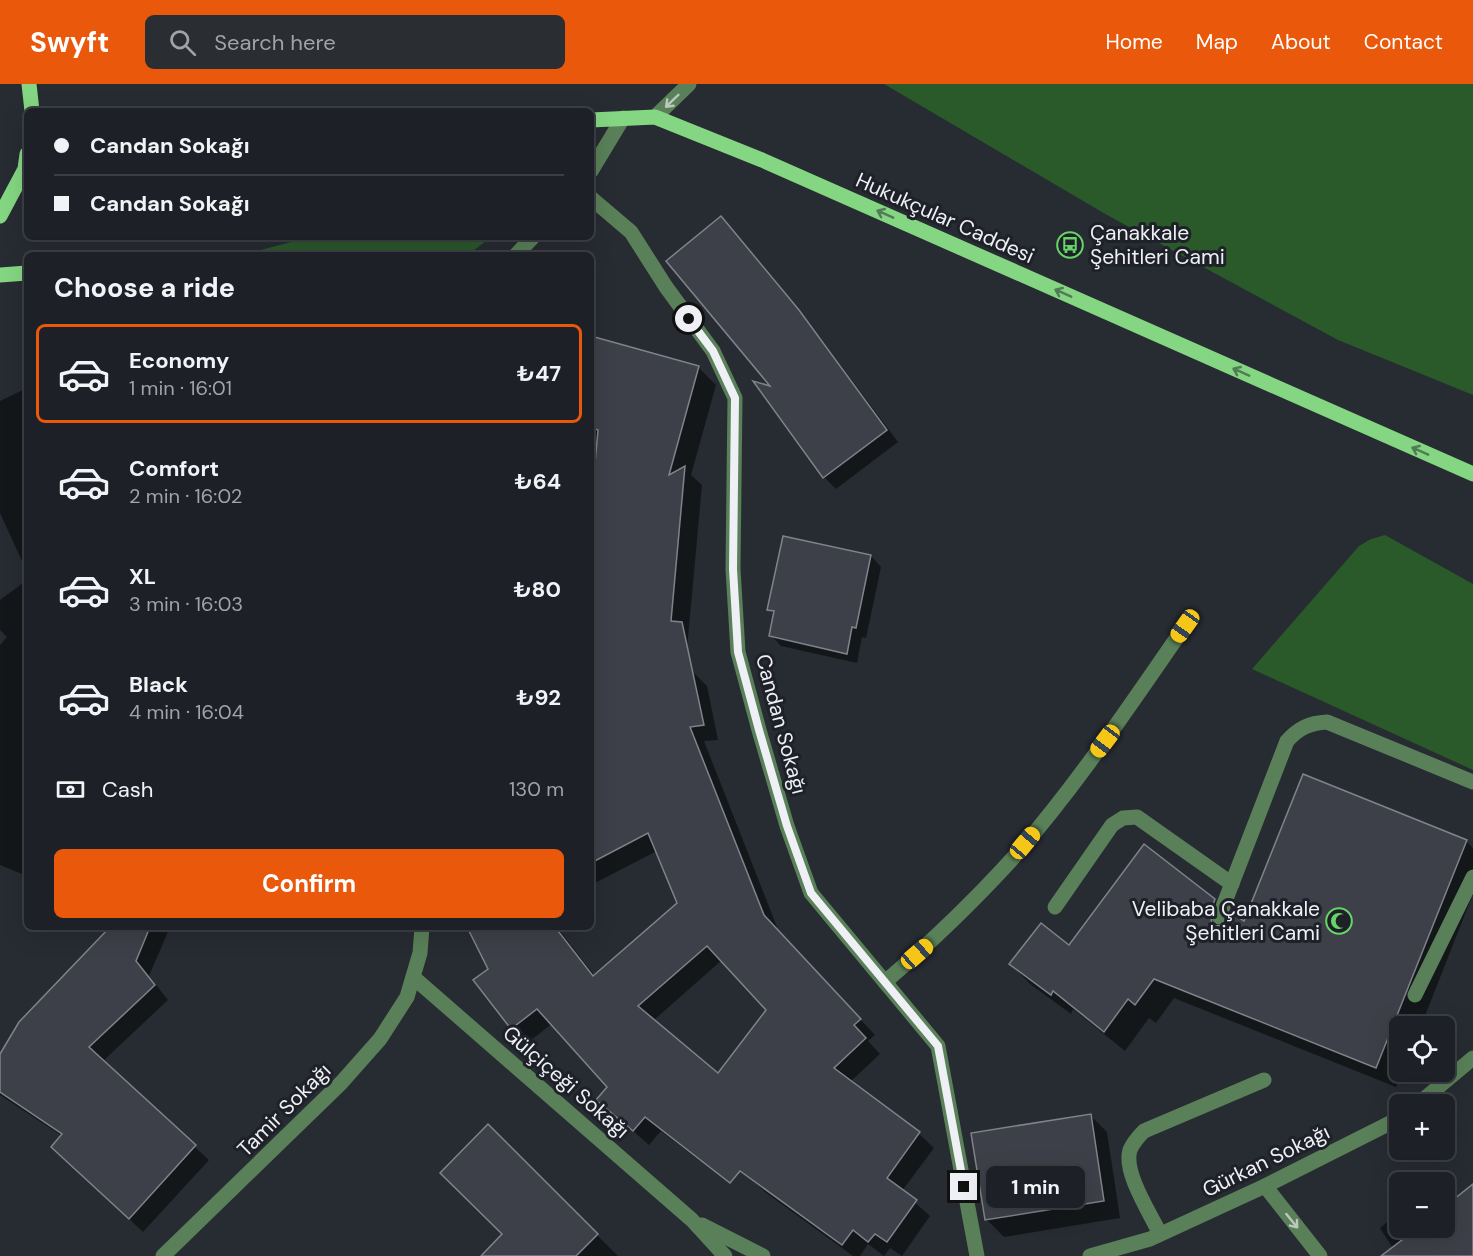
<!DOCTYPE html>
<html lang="en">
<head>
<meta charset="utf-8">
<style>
  :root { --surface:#1d2026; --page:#2a2d32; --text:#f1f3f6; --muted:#a0a3a7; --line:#3b3e43; --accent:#ea580c }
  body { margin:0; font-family:"DM Sans",sans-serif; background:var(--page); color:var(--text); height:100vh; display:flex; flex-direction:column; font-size:22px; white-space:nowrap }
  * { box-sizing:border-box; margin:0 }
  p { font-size:20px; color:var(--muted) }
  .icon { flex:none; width:33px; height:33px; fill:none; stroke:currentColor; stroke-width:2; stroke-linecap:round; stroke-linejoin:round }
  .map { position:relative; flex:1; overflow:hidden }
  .sheet { position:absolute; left:24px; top:168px; width:570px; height:678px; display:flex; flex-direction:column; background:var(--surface); border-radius:9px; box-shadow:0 6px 24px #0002,0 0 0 2px var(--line) }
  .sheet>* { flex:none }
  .top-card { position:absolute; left:24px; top:24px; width:570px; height:132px; border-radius:9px; box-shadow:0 6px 24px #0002,0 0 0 2px var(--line); display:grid; align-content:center; height:132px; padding:0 30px; background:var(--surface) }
  .buttons { position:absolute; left:1389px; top:932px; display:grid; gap:12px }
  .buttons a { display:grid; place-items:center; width:66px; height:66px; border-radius:9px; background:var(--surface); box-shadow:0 6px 24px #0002,0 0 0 2px var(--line); font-size:30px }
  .end { position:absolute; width:27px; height:27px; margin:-14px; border:8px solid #eef0f5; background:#111; box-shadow:0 0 0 3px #111 }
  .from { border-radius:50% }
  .bubble { position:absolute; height:42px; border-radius:9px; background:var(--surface); box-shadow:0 6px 24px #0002,0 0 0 2px var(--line); font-size:20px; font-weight:700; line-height:42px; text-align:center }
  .car { position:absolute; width:18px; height:36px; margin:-18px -9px; border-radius:8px; box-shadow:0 0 4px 2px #0007; background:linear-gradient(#f5c518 24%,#345 0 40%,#f5c518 0 76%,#345 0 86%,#f5c518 0) }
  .top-card b { display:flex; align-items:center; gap:21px; height:57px; font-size:22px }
  .top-card b+b { border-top:2px solid var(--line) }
  .top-card i { width:15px; height:15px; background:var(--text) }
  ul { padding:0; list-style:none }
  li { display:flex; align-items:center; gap:18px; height:99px; margin:0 12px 9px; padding:0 18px; border:3px solid transparent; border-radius:9px }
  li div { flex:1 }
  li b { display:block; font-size:22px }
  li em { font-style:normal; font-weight:700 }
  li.active { border-color:var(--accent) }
  li>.icon { width:54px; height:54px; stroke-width:1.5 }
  h2 { padding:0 30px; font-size:27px; line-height:72px }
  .pay { display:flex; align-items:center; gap:15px; height:66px; padding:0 30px; font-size:22px }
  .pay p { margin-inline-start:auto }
  .primary-button { display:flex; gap:12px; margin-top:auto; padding:12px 30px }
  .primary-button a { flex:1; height:69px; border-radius:9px; background:var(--accent); color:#fff; font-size:24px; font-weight:700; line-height:69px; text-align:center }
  header { display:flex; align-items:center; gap:36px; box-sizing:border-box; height:84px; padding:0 30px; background:var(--accent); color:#fff }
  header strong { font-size:28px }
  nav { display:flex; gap:33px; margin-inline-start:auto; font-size:21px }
  .search { width:420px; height:54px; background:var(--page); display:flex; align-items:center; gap:15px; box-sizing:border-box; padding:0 21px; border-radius:9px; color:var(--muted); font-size:22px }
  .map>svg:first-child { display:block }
  .green { fill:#2a592a }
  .shadow { fill:#0007 }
  .building { fill:#3d4048; stroke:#80838c; stroke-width:1.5; fill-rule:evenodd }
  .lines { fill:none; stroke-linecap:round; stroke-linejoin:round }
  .minor { stroke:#598058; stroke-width:15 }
  .major { stroke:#84d682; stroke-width:15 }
  .oneway { stroke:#bac9be }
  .oneway2 { stroke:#517c55 }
  .route { stroke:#eef0f5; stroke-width:8 }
  .labels { text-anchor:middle; stroke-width:6; stroke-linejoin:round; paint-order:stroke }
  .street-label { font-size:21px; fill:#eef0f5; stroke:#1e2128 }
  .poi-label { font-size:21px; fill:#eef0f5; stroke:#1e2128; text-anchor:start }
</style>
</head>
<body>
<header>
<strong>Swyft</strong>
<div class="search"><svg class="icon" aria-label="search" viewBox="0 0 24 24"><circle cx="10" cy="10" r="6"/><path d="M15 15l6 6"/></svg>Search here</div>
<nav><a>Home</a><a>Map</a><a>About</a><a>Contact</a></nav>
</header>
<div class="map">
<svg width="1473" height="1172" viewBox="0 0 1473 1172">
  <rect width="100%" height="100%" fill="#272b32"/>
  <g class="green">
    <path d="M 884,0 L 1473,0 L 1473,311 L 1338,256 L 1107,131 Z"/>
    <path d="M 310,153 L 491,153 L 468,171 L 242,171 Z"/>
    <path d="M 1385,451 L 1473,500 L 1473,686 L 1252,585 L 1359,462 L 1371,455 Z"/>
  </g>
  <g class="shadow">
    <path d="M 721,134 L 810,240 L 898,358 L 836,405 L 824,393 L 775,304 Z"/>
    <path d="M 591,253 L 698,283 L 716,301 L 691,391 L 702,401 L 687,565 L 591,506 Z"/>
    <path d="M 27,304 L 27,488 L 0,429 L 0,317 Z"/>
    <path d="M 871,472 L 881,483 L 866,554 L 862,553 L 857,579 L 781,562 L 771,551 L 775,531 L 769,525 Z"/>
    <path d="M 27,496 L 27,792 L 0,781 L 0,561 L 7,553 L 0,546 L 0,516 Z"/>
    <path d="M 692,587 L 707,602 L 718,656 L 704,657 L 779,848 L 875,951 L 868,957 L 880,970 L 850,998 L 919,1050 L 934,1064 L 902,1107 L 930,1132 L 902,1172 L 890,1164 L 884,1172 L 868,1160 L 860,1172 L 853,1172 L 765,1108 L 750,1093 L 768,926 L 722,876 L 653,937 L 754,1022 L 700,1077 L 661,1047 L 649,1061 L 598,1016 L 609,1003 L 552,940 L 527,959 L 512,944 L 475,897 L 490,885 L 469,843 L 557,843 L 595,892 L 678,819 L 657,767 L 591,801 L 591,714 Z"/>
    <path d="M 1466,757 L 1473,764 L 1473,810 L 1421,942 L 1400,942 L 1400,987 L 1403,987 L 1396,1003 L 1174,914 L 1156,939 L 1149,934 L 1125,967 L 1073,925 L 1071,930 L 1030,900 L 1011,880 L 1070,863 L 1214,816 L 1231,833 L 1244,840 Z"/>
    <path d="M 112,843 L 170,843 L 149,892 L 168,916 L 102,978 L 209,1076 L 143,1148 L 66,1076 L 62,1052 L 0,1011 L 0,973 Z"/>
    <path d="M 1090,1031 L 1107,1048 L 1120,1134 L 1004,1153 L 987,1136 Z"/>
    <path d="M 488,1042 L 618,1172 L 501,1172 L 504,1150 Z"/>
    <path d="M 1473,1102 L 1473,1172 L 1398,1172 L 1380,1144 L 1400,1127 L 1400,1143 L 1444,1143 Z"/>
  </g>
  <g class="building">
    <path d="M 721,132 L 799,226 L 887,346 L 823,394 L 753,297 L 770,302 L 666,177 Z"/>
    <path d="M 591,252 L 699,282 L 669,391 L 685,382 L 671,537 L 682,538 L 704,641 L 690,643 L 764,831 L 861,935 L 854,941 L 866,954 L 834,984 L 920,1048 L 887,1094 L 917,1116 L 887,1158 L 875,1150 L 868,1158 L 853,1146 L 842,1161 L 740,1087 L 730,1099 L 645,1033 L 633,1047 L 596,1016 L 607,1003 L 537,925 L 511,945 L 473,896 L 488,885 L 467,843 L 555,843 L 593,892 L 677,819 L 648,749 L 591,779 L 591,424 L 598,346 L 591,344 ZM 707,862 L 766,926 L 718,989 L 638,922 Z"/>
    <path d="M 783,452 L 871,471 L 856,544 L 852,543 L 847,570 L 769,552 L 774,527 L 767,526 Z"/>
    <path d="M 1303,690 L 1467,756 L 1376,984 L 1154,895 L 1135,921 L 1128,915 L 1104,948 L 1053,907 L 1051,911 L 1009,880 L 1041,839 L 1069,861 L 1144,760 L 1215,815 L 1210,830 L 1212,840 L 1216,842 L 1225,841 L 1231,828 L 1244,837 Z"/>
    <path d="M 110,843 L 150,843 L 136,877 L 155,901 L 89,963 L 196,1061 L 129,1135 L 51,1063 L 62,1050 L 0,1008 L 0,970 L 19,938 Z"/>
    <path d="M 1091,1030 L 1104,1117 L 985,1136 L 971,1049 Z"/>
    <path d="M 488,1040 L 598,1150 L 576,1172 L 481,1172 L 502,1150 L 440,1089 Z"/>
    <path d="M 1473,1100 L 1473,1172 L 1381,1172 L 1419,1143 L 1444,1143 L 1444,1123 Z"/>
  </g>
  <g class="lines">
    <g class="minor">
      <path d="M 655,33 L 689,0"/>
      <path d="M 591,87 L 623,34"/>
      <path d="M 591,114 L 631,148 L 666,203 L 713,267 L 735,314 L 733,485 L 738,568 L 759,646 L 787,742 L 811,809 L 938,962 L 977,1172"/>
      <path d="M 516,171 L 533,153"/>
      <path d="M 1055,823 L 1112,741 L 1123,734 L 1137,733 L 1232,800"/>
      <path d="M 1219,833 L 1287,657 C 1299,644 1309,639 1327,638 L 1473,698"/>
      <path d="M 413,893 L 692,1136 L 725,1172"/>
      <path d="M 885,898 C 930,859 973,818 1013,774 C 1077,701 1130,621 1185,542"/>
      <path d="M 1415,911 L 1473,793"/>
      <path d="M 1418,1020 L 1473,974"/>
      <path d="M 1265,1102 L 1320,1172"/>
      <path d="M 702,1141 L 763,1172"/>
      <path d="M 1160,1150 C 1150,1129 1123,1088 1130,1066 C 1133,1059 1139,1052 1144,1047 L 1264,996"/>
      <path d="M 163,1172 L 341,999 L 380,955 L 407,913 L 420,869 L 422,843"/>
      <path d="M 1090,1172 L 1150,1155 L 1265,1102 L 1400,1034"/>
    </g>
    <g class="major">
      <path d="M 29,0 L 32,27"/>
      <path d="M 591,36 L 655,33 L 762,76 L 1473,390"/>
      <path d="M 0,132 L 25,85 L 27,70"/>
      <path d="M 0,191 L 27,189"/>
    </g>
  </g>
  <defs><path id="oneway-shaft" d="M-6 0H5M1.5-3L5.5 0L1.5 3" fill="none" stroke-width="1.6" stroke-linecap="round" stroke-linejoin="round" transform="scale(1.5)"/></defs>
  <g class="oneway">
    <use href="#oneway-shaft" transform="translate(672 17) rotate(136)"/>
    <use href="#oneway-shaft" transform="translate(1292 1137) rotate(51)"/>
  </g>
  <g class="oneway2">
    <use href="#oneway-shaft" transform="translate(885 130) rotate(-156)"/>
    <use href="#oneway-shaft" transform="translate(1063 209) rotate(-156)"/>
    <use href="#oneway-shaft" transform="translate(1241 288) rotate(-156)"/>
    <use href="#oneway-shaft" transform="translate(1420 367) rotate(-156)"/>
  </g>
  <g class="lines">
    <path class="route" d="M 689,235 L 713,267 L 735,314 L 733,485 L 738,568 L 759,646 L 787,742 L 811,809 L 938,962 L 964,1103"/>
  </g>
  <defs>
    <g id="bus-ring" transform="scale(1.35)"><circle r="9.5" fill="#1e2128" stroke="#66d466" stroke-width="1.5"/><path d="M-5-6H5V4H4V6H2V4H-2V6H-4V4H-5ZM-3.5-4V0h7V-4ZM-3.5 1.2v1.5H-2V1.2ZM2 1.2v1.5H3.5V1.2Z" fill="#66d466"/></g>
    <g id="mosque-ring" transform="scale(1.35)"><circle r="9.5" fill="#1e2128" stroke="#66d466" stroke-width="1.5"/><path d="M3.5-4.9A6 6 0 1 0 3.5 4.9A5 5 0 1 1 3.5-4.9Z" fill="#66d466"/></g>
  </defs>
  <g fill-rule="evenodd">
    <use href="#bus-ring" x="1070" y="161"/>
    <use href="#mosque-ring" x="1339" y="837"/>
  </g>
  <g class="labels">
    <g class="street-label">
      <text transform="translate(945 134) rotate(24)" y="7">Hukukçular Caddesi</text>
      <text transform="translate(781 640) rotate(75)" y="7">Candan Sokağı</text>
      <text transform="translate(566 998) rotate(41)" y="7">Gülçiçeği Sokağı</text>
      <text transform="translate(284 1026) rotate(-45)" y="7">Tamir Sokağı</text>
      <text transform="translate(1266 1077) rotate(-26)" y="7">Gürkan Sokağı</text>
    </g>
    <g class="poi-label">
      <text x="1090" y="156">Çanakkale<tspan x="1090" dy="24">Şehitleri Cami</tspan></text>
      <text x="1320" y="832" text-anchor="end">Velibaba Çanakkale<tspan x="1320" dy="24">Şehitleri Cami</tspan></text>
    </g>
  </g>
</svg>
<div class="buttons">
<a><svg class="icon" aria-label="locate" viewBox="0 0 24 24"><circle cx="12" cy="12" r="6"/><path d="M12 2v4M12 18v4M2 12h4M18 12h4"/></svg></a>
<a>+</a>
<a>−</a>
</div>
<i class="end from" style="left:689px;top:235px"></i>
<i class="end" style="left:964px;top:1103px"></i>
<div class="bubble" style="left:986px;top:1082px;width:99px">1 min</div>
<i class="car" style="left:1185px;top:542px;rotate:215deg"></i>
<i class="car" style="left:1105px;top:657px;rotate:217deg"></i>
<i class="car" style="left:1025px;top:759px;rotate:40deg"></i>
<i class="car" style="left:917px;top:870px;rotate:49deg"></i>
<div class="top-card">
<b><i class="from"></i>Candan Sokağı</b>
<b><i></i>Candan Sokağı</b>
</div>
<section class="sheet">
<h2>Choose a ride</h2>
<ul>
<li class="active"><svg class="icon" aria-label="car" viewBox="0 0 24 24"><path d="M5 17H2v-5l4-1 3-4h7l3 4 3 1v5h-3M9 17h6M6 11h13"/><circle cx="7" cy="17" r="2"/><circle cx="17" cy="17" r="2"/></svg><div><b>Economy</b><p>1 min · 16:01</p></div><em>₺47</em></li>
<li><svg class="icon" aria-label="car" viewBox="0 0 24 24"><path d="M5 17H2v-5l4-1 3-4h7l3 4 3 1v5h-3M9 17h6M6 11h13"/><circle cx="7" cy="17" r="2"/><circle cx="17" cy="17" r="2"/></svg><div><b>Comfort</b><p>2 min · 16:02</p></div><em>₺64</em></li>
<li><svg class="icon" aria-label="car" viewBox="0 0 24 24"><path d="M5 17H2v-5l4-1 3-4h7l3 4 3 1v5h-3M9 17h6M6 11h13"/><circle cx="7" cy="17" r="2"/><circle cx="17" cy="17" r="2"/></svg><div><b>XL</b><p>3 min · 16:03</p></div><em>₺80</em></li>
<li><svg class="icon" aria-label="car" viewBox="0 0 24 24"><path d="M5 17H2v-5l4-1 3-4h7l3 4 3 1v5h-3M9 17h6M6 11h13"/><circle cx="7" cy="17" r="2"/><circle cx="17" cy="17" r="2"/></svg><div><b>Black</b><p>4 min · 16:04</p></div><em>₺92</em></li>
</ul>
<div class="pay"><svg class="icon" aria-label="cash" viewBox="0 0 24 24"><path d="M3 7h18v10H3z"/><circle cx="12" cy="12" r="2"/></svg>Cash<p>130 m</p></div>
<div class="primary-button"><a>Confirm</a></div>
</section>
</div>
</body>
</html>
